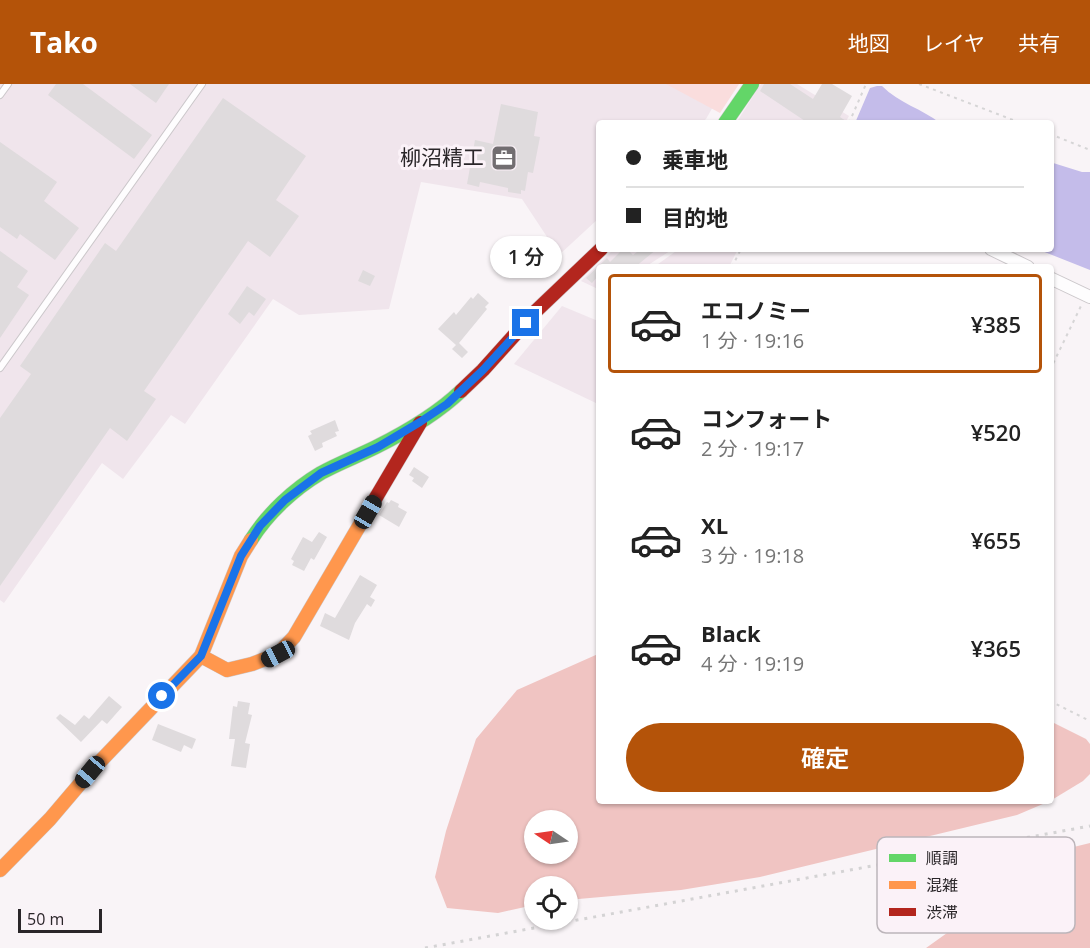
<!DOCTYPE html>
<html lang="ja">
<head>
<meta charset="utf-8">
<style>
  :root { --surface:#fff; --page:#f6f6f6; --text:#222; --muted:#767676; --line:#e0e0e0; --accent:#b45309 }
  body { margin:0; font-family:"Open Sans","Noto Sans JP",sans-serif; background:var(--page); color:var(--text); height:100vh; display:flex; flex-direction:column; font-size:22px; white-space:nowrap }
  * { box-sizing:border-box; margin:0 }
  p { font-size:20px; color:var(--muted) }
  .icon { flex:none; width:33px; height:33px; fill:none; stroke:currentColor; stroke-width:2; stroke-linecap:round; stroke-linejoin:round }
  .map { position:relative; flex:1; overflow:hidden }
  .details { position:absolute; left:596px; top:180px; width:458px; height:540px; display:flex; flex-direction:column; background:var(--surface); border-radius:6px; box-shadow:0 2px 4px #0004 }
  .details>* { flex:none }
  .guide { position:absolute; left:596px; top:36px; width:458px; height:132px; border-radius:6px; box-shadow:0 2px 4px #0004; display:grid; align-content:center; height:132px; padding:0 30px; background:var(--surface) }
  .needle { width:39px; rotate:283deg }
  .controls { position:absolute; left:524px; top:726px; display:grid; gap:12px }
  .controls a { display:grid; place-items:center; width:54px; height:54px; border-radius:50%; background:var(--surface); box-shadow:0 2px 4px #0004; font-size:30px }
  .scale { position:absolute; left:18px; bottom:15px; width:84px; box-sizing:border-box; padding-left:6px; border:3px solid #2a2629; border-top:0; font-size:16px; line-height:21px; white-space:nowrap; color:#2a2629; -webkit-text-stroke:4px #fbf2f8; paint-order:stroke }
  .end { position:absolute; width:27px; height:27px; margin:-14px; border:8px solid #1a73e8; background:#fff; box-shadow:0 0 0 3px #fff }
  .from { border-radius:50% }
  .bubble { position:absolute; height:42px; border-radius:21px; background:var(--surface); box-shadow:0 2px 4px #0004; font-size:20px; font-weight:600; line-height:42px; text-align:center }
  .car { position:absolute; width:18px; height:36px; margin:-18px -9px; border-radius:8px; box-shadow:0 0 4px 2px #0007; background:linear-gradient(#222 24%,#8ab4d8 0 40%,#222 0 76%,#8ab4d8 0 86%,#222 0) }
  .guide b { display:flex; align-items:center; gap:21px; height:57px; font-size:22px }
  .guide b+b { border-top:2px solid var(--line) }
  .guide i { width:15px; height:15px; background:var(--text) }
  ul { padding:10px 0 0; list-style:none }
  li { display:flex; align-items:center; gap:18px; height:99px; margin:0 12px 9px; padding:0 18px; border:3px solid transparent; border-radius:6px }
  li div { flex:1 }
  li b { display:block; font-size:22px }
  li em { font-style:normal; font-weight:600 }
  li.selected { border-color:var(--accent) }
  li>.icon { width:54px; height:54px; stroke-width:1.5 }
  .primary-button { display:flex; gap:12px; margin-top:auto; padding:12px 30px }
  .primary-button a { flex:1; height:69px; border-radius:36px; background:var(--accent); color:#fff; font-size:24px; font-weight:600; line-height:69px; text-align:center }
  header { display:flex; align-items:center; gap:36px; box-sizing:border-box; height:84px; padding:0 30px; background:var(--accent); color:#fff }
  header strong { font-size:28px }
  nav { display:flex; gap:33px; margin-inline-start:auto; font-size:21px }
  .map>svg:first-child { display:block }
  .built { fill:#f0e5ec }
  .green { fill:#fadddd }
  .forest { fill:#f0c4c2; fill-rule:evenodd }
  .water { fill:#c4bcea }
  .building { fill:#dfdbdd }
  .lines { fill:none; stroke-linecap:round; stroke-linejoin:round }
  .lane-casing { stroke:#cbc7ca; stroke-width:8 }
  .street-casing { stroke:#cbc7ca; stroke-width:14 }
  .fast-casing { stroke:#cbc7ca; stroke-width:15 }
  .slow-casing { stroke:#cbc7ca; stroke-width:15 }
  .jam-casing { stroke:#cbc7ca; stroke-width:15 }
  .path { stroke:#d6d5d6; stroke-width:2; stroke-dasharray:3 4.5; stroke-linecap:butt }
  .lane { stroke:#fefdfe; stroke-width:6 }
  .street { stroke:#fefdfe; stroke-width:12 }
  .fast { stroke:#63d668; stroke-width:14 }
  .slow { stroke:#ff974d; stroke-width:14 }
  .jam { stroke:#b3261e; stroke-width:14 }
  .rail { stroke:#d4d3d4; stroke-width:3; stroke-dasharray:3 6; stroke-linecap:butt }
  .route { stroke:#1a73e8; stroke-width:8 }
  .labels { text-anchor:middle; stroke-width:6; stroke-linejoin:round; paint-order:stroke }
  .poi-label { font-size:21px; fill:#2a2629; stroke:#fbf2f8; text-anchor:end }
  .key { fill:#fbf2f8; stroke:#bcb5ba; stroke-width:1.5 }
  .key-label { font-size:16px; fill:#2a2629 }
</style>
</head>
<body>
<header>
<strong>Tako</strong>
<nav><a>地図</a><a>レイヤ</a><a>共有</a></nav>
</header>
<div class="map">
<svg width="1090" height="864" viewBox="0 0 1090 864">
  <rect width="100%" height="100%" fill="#f9f4f7"/>
  <g class="built">
    <path d="M 0,0 L 726,0 L 706,35 L 701,39 L 598,39 L 598,135 L 559,171 L 522,115 L 421,98 L 389,225 L 299,231 L 273,215 L 185,340 L 171,331 L 123,395 L 102,379 L 4,519 L 0,516 Z"/>
    <path d="M 761,0 L 797,0 L 849,32 L 845,39 L 736,39 Z"/>
    <path d="M 614,165 L 673,165 L 645,183 L 598,183 L 598,205 L 581,197 Z"/>
    <path d="M 679,165 L 738,165 L 729,183 L 654,183 Z"/>
    <path d="M 562,222 L 598,237 L 598,320 L 514,280 Z"/>
  </g>
  <path class="green" d="M 666,0 L 739,0 L 720,29 Z"/>
  <g class="forest">
    <path d="M 598,570 L 598,717 L 1050,717 L 1017,731 L 760,793 L 681,806 L 567,816 L 567,802 L 534,802 L 534,821 L 498,829 L 447,824 L 435,793 L 446,747 L 476,655 L 517,606 ZM 534,736 L 567,736 L 567,770 L 534,770 Z"/>
    <path d="M 1050,637 L 1086,655 L 1090,660 L 1090,690 L 1083,697 L 1050,717 Z"/>
    <path d="M 1090,759 L 1090,864 L 926,864 L 954,844 L 991,808 L 1012,782 L 1029,774 Z"/>
  </g>
  <g class="water">
    <path d="M 877,2 L 882,2 C 899,19 922,25 940,39 L 855,39 L 870,4 Z"/>
    <path d="M 1050,78 L 1082,88 L 1090,88 L 1090,186 L 1037,165 L 1050,165 Z"/>
  </g>
  <g class="building">
    <path d="M 56,0 L 83,0 L 152,51 L 134,75 L 48,11 Z"/>
    <path d="M 130,0 L 169,0 L 156,19 Z"/>
    <path d="M 764,0 L 790,0 L 813,15 L 822,0 L 832,0 L 852,12 L 840,33 L 849,39 L 808,39 L 760,7 Z"/>
    <path d="M 223,14 L 306,72 L 276,116 L 299,132 L 270,173 L 248,157 L 144,307 L 156,315 L 127,357 L 110,344 L 0,502 L 0,334 L 31,290 L 20,282 L 105,159 L 116,167 Z"/>
    <path d="M 501,20 L 538,28 L 534,52 L 540,53 L 533,89 L 528,88 L 525,107 L 521,106 L 521,110 L 508,108 L 508,104 L 480,98 L 479,103 L 467,100 L 475,56 L 493,60 Z"/>
    <path d="M 0,58 L 57,98 L 44,117 L 79,144 L 55,176 L 20,150 L 17,155 L 0,143 Z"/>
    <path d="M 525,152 L 535,177 L 523,181 L 515,155 Z"/>
    <path d="M 623,165 L 627,165 L 633,171 L 637,168 L 634,165 L 657,165 L 635,183 L 598,183 L 598,192 L 592,199 L 586,194 L 607,174 L 610,178 Z"/>
    <path d="M 0,167 L 28,187 L 17,203 L 29,211 L 0,254 Z"/>
    <path d="M 363,186 L 375,192 L 370,202 L 358,197 Z"/>
    <path d="M 247,202 L 266,215 L 254,232 L 249,228 L 240,240 L 228,230 Z"/>
    <path d="M 478,209 L 489,219 L 485,223 L 487,225 L 459,259 L 468,268 L 462,274 L 452,265 L 456,261 L 438,245 L 454,228 L 456,231 L 471,213 L 473,215 Z"/>
    <path d="M 335,336 L 339,347 L 335,348 L 337,352 L 322,359 L 323,363 L 315,367 L 308,352 L 312,350 L 310,347 Z"/>
    <path d="M 414,383 L 429,393 L 422,404 L 412,397 L 414,394 L 409,391 Z"/>
    <path d="M 391,416 L 399,420 L 398,423 L 407,428 L 399,443 L 379,431 L 387,418 L 389,419 Z"/>
    <path d="M 319,448 L 327,453 L 314,476 L 311,474 L 304,487 L 292,481 L 294,477 L 291,475 L 303,453 L 312,458 Z"/>
    <path d="M 360,491 L 377,501 L 370,513 L 375,516 L 371,523 L 367,520 L 355,539 L 349,556 L 320,542 L 325,529 L 335,534 Z"/>
    <path d="M 109,612 L 122,623 L 107,640 L 102,636 L 81,658 L 56,634 L 60,630 L 75,641 L 84,631 L 89,635 Z"/>
    <path d="M 238,617 L 250,619 L 248,630 L 252,631 L 245,659 L 250,660 L 246,684 L 231,682 L 235,655 L 229,655 L 233,622 L 237,623 Z"/>
    <path d="M 158,640 L 196,655 L 192,665 L 184,661 L 181,668 L 152,656 Z"/>
  </g>
  <g class="lines">
    <g class="lane-casing">
      <g id="lane">
        <path d="M 0,11 L 8,0"/>
        <path d="M 0,284 L 202,0"/>
      </g>
    </g>
    <g class="street-casing">
      <g id="street">
        <path d="M 991,165 L 1028,183"/>
        <path d="M 1050,194 L 1090,213"/>
      </g>
    </g>
    <g class="fast-casing">
      <g id="fast">
        <path d="M 725,39 L 752,0"/>
        <path d="M 251,456 C 268,429 294,405 321,389 C 339,379 358,372 376,363 C 406,348 437,330 461,307"/>
      </g>
    </g>
    <g class="slow-casing">
      <g id="slow">
        <path d="M 201,572 L 227,586 L 252,580 L 278,570 L 294,553 L 368,427"/>
        <path d="M 0,786 L 50,735 L 90,688 L 201,572 L 241,472 L 251,456"/>
      </g>
    </g>
    <g class="jam-casing">
      <g id="jam">
        <path d="M 461,307 L 483,286 L 537,226 L 601,165"/>
        <path d="M 368,427 L 420,339"/>
      </g>
    </g>
    <g class="path">
      <path d="M 919,0 L 1021,39"/>
      <path d="M 849,39 L 866,0"/>
      <path d="M 1050,50 L 1090,66"/>
      <path d="M 732,183 L 741,165"/>
      <path d="M 1050,286 L 1081,222"/>
      <path d="M 1050,617 L 1090,637"/>
    </g>
    <use href="#lane" class="lane"/>
    <use href="#street" class="street"/>
    <use href="#fast" class="fast"/>
    <use href="#slow" class="slow"/>
    <use href="#jam" class="jam"/>
    <path class="rail" d="M 425,864 L 1090,742"/>
  </g>
  <g class="lines">
    <path class="route" d="M 162,612 L 201,572 L 241,472 L 260,442 L 285,416 L 321,389 L 378,363 L 420,338 L 447,320 L 483,286 L 526,239"/>
  </g>
  <defs>
    <g id="office-square" transform="scale(1.35)"><rect x="-9" y="-9" width="18" height="18" rx="4" fill="#726e71" stroke="#fbf2f8"/><path d="M-6-3h4V-5.5h4V-3h4V5H-6ZM-1-4.5V-3h2v-1.5ZM-6 0V1H6V0Z" fill="#fff"/></g>
  </defs>
  <g fill-rule="evenodd">
    <use href="#office-square" x="504" y="74"/>
  </g>
  <g class="labels">
    <g class="poi-label">
      <text x="484" y="81">柳沼精工</text>
    </g>
  </g>
  <rect x="877" y="753" width="198" height="96" rx="9" class="key"/>
  <rect x="889" y="770" width="27" height="8" fill="#63d668"/>
  <rect x="889" y="797" width="27" height="8" fill="#ff974d"/>
  <rect x="889" y="824" width="27" height="8" fill="#b3261e"/>
  <g class="key-label">
    <text x="926" y="780">順調</text>
    <text x="926" y="807">混雑</text>
    <text x="926" y="834">渋滞</text>
  </g>
</svg>
<div class="controls">
<a><svg class="needle" viewBox="-14 -14 28 28"><path d="M0-13l5 13h-10z" fill="#e53935"/><path d="M0 13l5-13h-10z" fill="#767676"/></svg></a>
<a><svg class="icon" aria-label="locate" viewBox="0 0 24 24"><circle cx="12" cy="12" r="6"/><path d="M12 2v4M12 18v4M2 12h4M18 12h4"/></svg></a>
</div>
<div class="scale">50 m</div>
<i class="end from" style="left:162px;top:612px"></i>
<i class="end" style="left:526px;top:239px"></i>
<div class="bubble" style="left:490px;top:152px;width:72px">1 分</div>
<i class="car" style="left:368px;top:428px;rotate:30deg"></i>
<i class="car" style="left:278px;top:570px;rotate:242deg"></i>
<i class="car" style="left:90px;top:688px;rotate:220deg"></i>
<div class="guide">
<b><i class="from"></i>乗車地</b>
<b><i></i>目的地</b>
</div>
<section class="details">
<ul>
<li class="selected"><svg class="icon" aria-label="car" viewBox="0 0 24 24"><path d="M5 17H2v-5l4-1 3-4h7l3 4 3 1v5h-3M9 17h6M6 11h13"/><circle cx="7" cy="17" r="2"/><circle cx="17" cy="17" r="2"/></svg><div><b>エコノミー</b><p>1 分 · 19:16</p></div><em>¥385</em></li>
<li><svg class="icon" aria-label="car" viewBox="0 0 24 24"><path d="M5 17H2v-5l4-1 3-4h7l3 4 3 1v5h-3M9 17h6M6 11h13"/><circle cx="7" cy="17" r="2"/><circle cx="17" cy="17" r="2"/></svg><div><b>コンフォート</b><p>2 分 · 19:17</p></div><em>¥520</em></li>
<li><svg class="icon" aria-label="car" viewBox="0 0 24 24"><path d="M5 17H2v-5l4-1 3-4h7l3 4 3 1v5h-3M9 17h6M6 11h13"/><circle cx="7" cy="17" r="2"/><circle cx="17" cy="17" r="2"/></svg><div><b>XL</b><p>3 分 · 19:18</p></div><em>¥655</em></li>
<li><svg class="icon" aria-label="car" viewBox="0 0 24 24"><path d="M5 17H2v-5l4-1 3-4h7l3 4 3 1v5h-3M9 17h6M6 11h13"/><circle cx="7" cy="17" r="2"/><circle cx="17" cy="17" r="2"/></svg><div><b>Black</b><p>4 分 · 19:19</p></div><em>¥365</em></li>
</ul>
<div class="primary-button"><a>確定</a></div>
</section>
</div>
</body>
</html>
